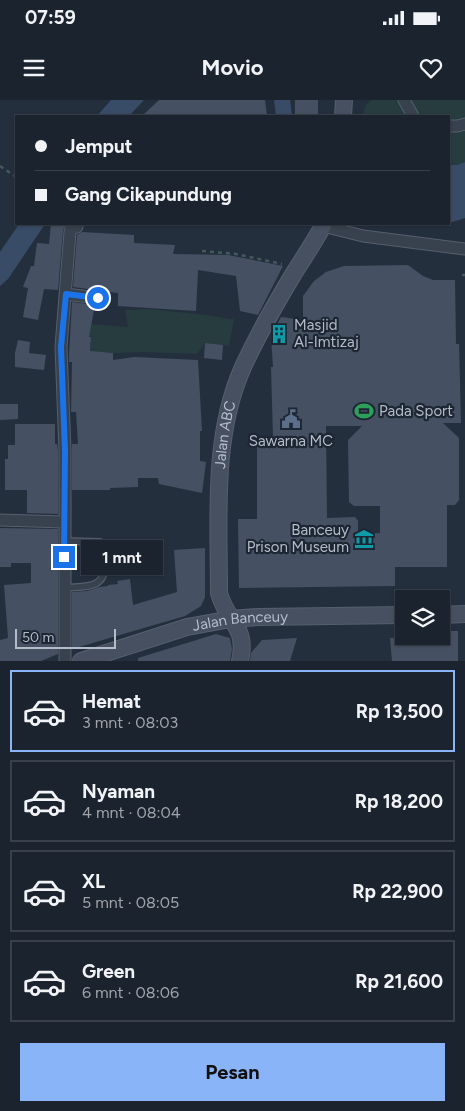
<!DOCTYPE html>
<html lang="id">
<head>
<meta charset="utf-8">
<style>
  :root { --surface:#1b232e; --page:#242b36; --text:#f1f3f6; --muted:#a0a4aa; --line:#39404a; --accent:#8ab4f8 }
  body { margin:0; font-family:Figtree,sans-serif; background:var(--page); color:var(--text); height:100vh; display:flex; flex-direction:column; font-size:19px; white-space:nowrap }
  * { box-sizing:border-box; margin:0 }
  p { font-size:16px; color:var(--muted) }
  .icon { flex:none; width:28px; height:28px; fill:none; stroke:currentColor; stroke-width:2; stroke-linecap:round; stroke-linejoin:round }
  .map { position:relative; height:561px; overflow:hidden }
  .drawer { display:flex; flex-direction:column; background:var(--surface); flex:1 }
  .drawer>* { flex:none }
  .top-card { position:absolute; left:15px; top:15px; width:435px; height:110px; border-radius:0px; box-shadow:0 1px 4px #0004,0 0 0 1px var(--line); display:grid; align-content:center; height:110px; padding:0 20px; background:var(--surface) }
  .controls { position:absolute; left:395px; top:490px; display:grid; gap:10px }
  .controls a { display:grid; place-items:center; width:55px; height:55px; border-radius:0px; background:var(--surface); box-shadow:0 1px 4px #0004,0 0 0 1px var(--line); font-size:25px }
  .scale { position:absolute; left:15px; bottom:12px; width:101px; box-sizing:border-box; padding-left:5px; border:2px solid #b4bcc9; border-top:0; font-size:14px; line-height:18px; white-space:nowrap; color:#b4bcc9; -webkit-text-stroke:4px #1d2633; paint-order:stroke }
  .end { position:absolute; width:22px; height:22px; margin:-11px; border:6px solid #1a73e8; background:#fff; box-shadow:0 0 0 2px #fff }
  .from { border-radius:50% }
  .bubble { position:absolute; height:35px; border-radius:0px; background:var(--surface); box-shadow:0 1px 4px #0004,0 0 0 1px var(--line); font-size:16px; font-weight:700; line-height:35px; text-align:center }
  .top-card b { display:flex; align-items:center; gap:18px; height:48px; font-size:19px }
  .top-card b+b { border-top:1px solid var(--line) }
  .top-card i { width:12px; height:12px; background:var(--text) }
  ul { padding:9px 0 0; list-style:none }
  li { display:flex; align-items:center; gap:15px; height:82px; margin:0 10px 8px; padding:0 10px; border:2px solid var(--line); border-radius:0px }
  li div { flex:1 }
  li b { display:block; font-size:19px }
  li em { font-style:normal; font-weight:700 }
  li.selected { border-color:var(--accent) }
  li>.icon { width:45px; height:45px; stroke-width:1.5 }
  .primary-button { display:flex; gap:10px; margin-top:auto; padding:10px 20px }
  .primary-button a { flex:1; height:58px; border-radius:0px; background:var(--accent); color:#111; font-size:20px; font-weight:700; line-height:58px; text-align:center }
  .status { display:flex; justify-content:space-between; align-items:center; height:35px; padding:0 25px; background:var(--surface); direction:ltr }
  .status svg { height:14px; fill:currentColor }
  header { display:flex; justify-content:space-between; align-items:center; height:65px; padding:0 20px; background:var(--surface); font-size:22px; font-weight:700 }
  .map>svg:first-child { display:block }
  .green { fill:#263c3f }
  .water { fill:#394c67 }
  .building { fill:#455162; fill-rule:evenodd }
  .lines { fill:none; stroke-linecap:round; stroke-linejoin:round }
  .lane-casing { stroke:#565f6c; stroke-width:8 }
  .street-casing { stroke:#565f6c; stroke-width:13 }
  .secondary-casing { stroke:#565f6c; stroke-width:18 }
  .path { stroke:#44595c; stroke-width:2.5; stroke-dasharray:4 4; stroke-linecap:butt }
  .lane { stroke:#38414e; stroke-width:5.5 }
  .street { stroke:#38414e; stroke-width:11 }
  .secondary { stroke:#465061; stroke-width:16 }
  .route { stroke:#1a73e8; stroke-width:6 }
  .labels { text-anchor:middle; stroke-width:4.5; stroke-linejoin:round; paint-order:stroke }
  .poi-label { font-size:15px; fill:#b4bcc9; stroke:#1d2633; text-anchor:start }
  .street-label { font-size:15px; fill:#b4bcc9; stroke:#1d2633 }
</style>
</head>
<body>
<div class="status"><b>07:59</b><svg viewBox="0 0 49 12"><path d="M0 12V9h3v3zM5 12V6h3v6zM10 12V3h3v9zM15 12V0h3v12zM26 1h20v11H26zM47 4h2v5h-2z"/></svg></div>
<header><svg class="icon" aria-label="menu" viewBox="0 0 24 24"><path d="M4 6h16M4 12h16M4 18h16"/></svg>Movio<svg class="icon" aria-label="heart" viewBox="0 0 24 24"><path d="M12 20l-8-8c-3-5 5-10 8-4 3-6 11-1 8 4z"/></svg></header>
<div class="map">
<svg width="465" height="561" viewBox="0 0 465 561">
  <rect width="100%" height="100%" fill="#242f3e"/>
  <g class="green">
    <path d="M 371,0 L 465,0 L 465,62 L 457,65 L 449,65 L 449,16 L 362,16 L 366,5 Z"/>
    <path d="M 149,209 L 207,215 L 229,219 L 234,219 L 229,246 L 205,243 L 197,254 L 143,252 L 117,253 L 90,252 L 91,237 L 75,233 L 77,223 L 128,227 L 125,210 Z"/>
  </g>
  <g class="water">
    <path d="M 111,0 L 144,0 L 129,16 L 97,16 Z"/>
    <path d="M 274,0 L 290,0 L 292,16 L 276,16 Z"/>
    <path d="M 465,62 L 465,118 L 449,123 L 449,65 L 457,65 Z"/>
    <path d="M 19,124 L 45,124 L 8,179 L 0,186 L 0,152 Z"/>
  </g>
  <g class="building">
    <path d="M 159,0 L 265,0 L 267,16 L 142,16 Z"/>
    <rect x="295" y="0" width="23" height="16"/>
    <path d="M 51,124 L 65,124 L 63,131 L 58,190 L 44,189 L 38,220 L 23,217 L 28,188 L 23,187 L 31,166 L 34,166 L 37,143 L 49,144 Z"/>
    <path d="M 82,132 L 134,135 L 134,143 L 175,145 L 173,154 L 228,155 L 283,166 L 258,215 L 240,211 L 236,176 L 198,170 L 196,211 L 118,206 L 118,193 L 73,187 L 77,135 Z"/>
    <path d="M 408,165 L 423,176 L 433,180 L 455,180 L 456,244 L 459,244 L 461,323 L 443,323 L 459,338 L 459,400 L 455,405 L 447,405 L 447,467 L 395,467 L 395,486 L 239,488 L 238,419 L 257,419 L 257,341 L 261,337 L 273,337 L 271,267 L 273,267 L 271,236 L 281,217 L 303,220 L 303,196 L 314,181 L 326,172 L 344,166 ZM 326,326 L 362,326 L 348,340 L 349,402 L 354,406 L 380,406 L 380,433 L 358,434 L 358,421 L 355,417 L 327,418 Z"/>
    <path d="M 72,202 L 95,205 L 89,237 L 91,237 L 90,251 L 113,253 L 113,260 L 134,257 L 198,260 L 202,331 L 200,331 L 200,361 L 206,362 L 202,393 L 159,384 L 158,378 L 138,378 L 138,387 L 110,388 L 110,390 L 72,390 L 72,344 L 78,344 L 76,312 L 71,312 L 72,262 L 69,262 L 69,255 Z"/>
    <path d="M 18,240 L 30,242 L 29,253 L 46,255 L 44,270 L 15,267 L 15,253 Z"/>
    <path d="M 205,243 L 223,245 L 222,260 L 204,258 Z"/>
    <path d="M 0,304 L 18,304 L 18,319 L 0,320 Z"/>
    <path d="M 15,324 L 55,324 L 55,344 L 57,344 L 58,351 L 58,414 L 27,413 L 27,390 L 5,390 L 5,359 L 8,359 L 8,345 L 15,345 Z"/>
    <path d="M 0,428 L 58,429 L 58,554 L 41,561 L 0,561 L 0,540 L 8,538 L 4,485 L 31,483 L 31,463 L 11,463 L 11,467 L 0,467 Z"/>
    <path d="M 205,448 L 205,497 L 201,506 L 185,516 L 72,549 L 72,492 L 87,491 L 100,487 L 108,486 L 108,485 L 118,484 L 117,481 L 130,479 L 133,505 L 177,492 L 174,450 Z"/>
    <path d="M 441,531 L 458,531 L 458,561 L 392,561 L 390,538 L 441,536 Z"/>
    <path d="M 216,534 L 230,538 L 232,549 L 230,561 L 138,561 L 138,558 Z"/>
    <path d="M 297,538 L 290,561 L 250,561 L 251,553 L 262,540 Z"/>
  </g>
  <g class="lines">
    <g class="lane-casing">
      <path id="lane" d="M 64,441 L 100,442 C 106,449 105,455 105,464 C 105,490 85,486 65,488"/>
    </g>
    <g class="street-casing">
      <g id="street">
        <path d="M 404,0 L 413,16"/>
        <path d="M 449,26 L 457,26 L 465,24"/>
        <path d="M 323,126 L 363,136 L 465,149"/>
        <path d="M 66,194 L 98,198"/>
        <path d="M 0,420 L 64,422"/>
        <path d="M 65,561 L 65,351 L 61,247 L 70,132 L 71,128 L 77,127"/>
      </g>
    </g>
    <g class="secondary-casing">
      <g id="secondary">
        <path d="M 343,16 L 344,0"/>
        <path d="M 441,515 L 465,514"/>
        <path id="s1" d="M 81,561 L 187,527 L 231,519 L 258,517 L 404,515"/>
        <path id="s2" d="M 240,561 C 248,526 227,523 219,493 C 219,418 212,336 243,267 C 258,234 276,203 294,173 C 304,157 315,141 324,124"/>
      </g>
    </g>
    <g class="path">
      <path d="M 0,66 L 16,77"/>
      <path d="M 202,151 L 236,154 L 282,164"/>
      <path d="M 462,175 L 465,175"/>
    </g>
    <use href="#lane" class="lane"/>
    <use href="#street" class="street"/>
    <use href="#secondary" class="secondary"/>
  </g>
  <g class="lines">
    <path class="route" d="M 64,457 L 65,351 L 61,247 L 66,194 L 98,198"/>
  </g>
  <defs>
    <g id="building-bare" transform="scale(1.5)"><path d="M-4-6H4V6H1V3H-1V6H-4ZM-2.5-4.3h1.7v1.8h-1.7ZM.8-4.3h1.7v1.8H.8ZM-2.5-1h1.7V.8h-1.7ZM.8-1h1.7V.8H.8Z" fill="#0f9aa8" stroke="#1d2633" stroke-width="2.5" paint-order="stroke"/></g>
    <g id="stadium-bare" transform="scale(1.5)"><path d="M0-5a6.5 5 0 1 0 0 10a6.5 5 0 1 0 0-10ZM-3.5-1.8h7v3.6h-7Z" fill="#2e9e5b" stroke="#1d2633" stroke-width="2.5" paint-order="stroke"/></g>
    <g id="civic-bare" transform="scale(1.5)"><path d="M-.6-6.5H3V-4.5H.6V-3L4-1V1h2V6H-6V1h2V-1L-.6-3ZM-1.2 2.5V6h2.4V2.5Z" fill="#5c6f8a" stroke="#1d2633" stroke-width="2.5" paint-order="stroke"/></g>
    <g id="museum-bare" transform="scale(1.5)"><path d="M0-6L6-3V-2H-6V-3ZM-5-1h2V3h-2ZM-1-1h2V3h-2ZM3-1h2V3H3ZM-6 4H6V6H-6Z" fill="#0f9aa8" stroke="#1d2633" stroke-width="2.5" paint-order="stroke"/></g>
  </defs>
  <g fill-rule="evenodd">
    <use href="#building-bare" x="279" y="234"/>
    <use href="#stadium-bare" x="364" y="311"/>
    <use href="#civic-bare" x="291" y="319"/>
    <use href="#museum-bare" x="364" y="439"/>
  </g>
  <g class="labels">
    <g class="poi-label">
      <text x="294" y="230">Masjid<tspan x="294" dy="17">Al-Imtizaj</tspan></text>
      <text x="379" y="316">Pada Sport</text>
      <text x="291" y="346" text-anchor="middle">Sawarna MC</text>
      <text x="349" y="435" text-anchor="end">Banceuy<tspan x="349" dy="17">Prison Museum</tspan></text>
    </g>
    <g class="street-label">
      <text dy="5" stroke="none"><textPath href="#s2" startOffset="232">Jalan ABC</textPath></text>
      <text dy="5" stroke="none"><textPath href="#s1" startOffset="165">Jalan Banceuy</textPath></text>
    </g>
  </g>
</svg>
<div class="controls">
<a><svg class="icon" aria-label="layers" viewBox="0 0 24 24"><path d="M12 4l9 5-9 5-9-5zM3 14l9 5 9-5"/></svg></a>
</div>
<div class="scale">50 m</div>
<i class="end from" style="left:98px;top:198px"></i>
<i class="end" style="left:64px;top:457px"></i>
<div class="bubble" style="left:81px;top:440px;width:82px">1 mnt</div>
<div class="top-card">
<b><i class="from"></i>Jemput</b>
<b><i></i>Gang Cikapundung</b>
</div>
</div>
<section class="drawer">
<ul>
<li class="selected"><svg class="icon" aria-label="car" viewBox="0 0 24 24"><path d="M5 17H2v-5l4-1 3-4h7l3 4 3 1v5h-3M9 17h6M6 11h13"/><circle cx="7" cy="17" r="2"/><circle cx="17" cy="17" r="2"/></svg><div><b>Hemat</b><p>3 mnt · 08:03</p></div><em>Rp 13,500</em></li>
<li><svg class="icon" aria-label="car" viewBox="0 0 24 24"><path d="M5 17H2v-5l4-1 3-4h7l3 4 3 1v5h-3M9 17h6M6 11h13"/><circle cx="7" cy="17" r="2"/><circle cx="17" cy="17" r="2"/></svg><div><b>Nyaman</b><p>4 mnt · 08:04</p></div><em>Rp 18,200</em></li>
<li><svg class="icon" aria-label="car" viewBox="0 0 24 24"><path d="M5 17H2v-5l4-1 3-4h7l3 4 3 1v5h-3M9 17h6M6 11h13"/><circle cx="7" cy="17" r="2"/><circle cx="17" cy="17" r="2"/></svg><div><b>XL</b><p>5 mnt · 08:05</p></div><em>Rp 22,900</em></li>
<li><svg class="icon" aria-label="car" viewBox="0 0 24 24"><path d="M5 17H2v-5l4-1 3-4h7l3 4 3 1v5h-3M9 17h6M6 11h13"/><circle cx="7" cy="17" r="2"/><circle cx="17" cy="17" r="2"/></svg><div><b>Green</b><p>6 mnt · 08:06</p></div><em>Rp 21,600</em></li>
</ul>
<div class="primary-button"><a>Pesan</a></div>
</section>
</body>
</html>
